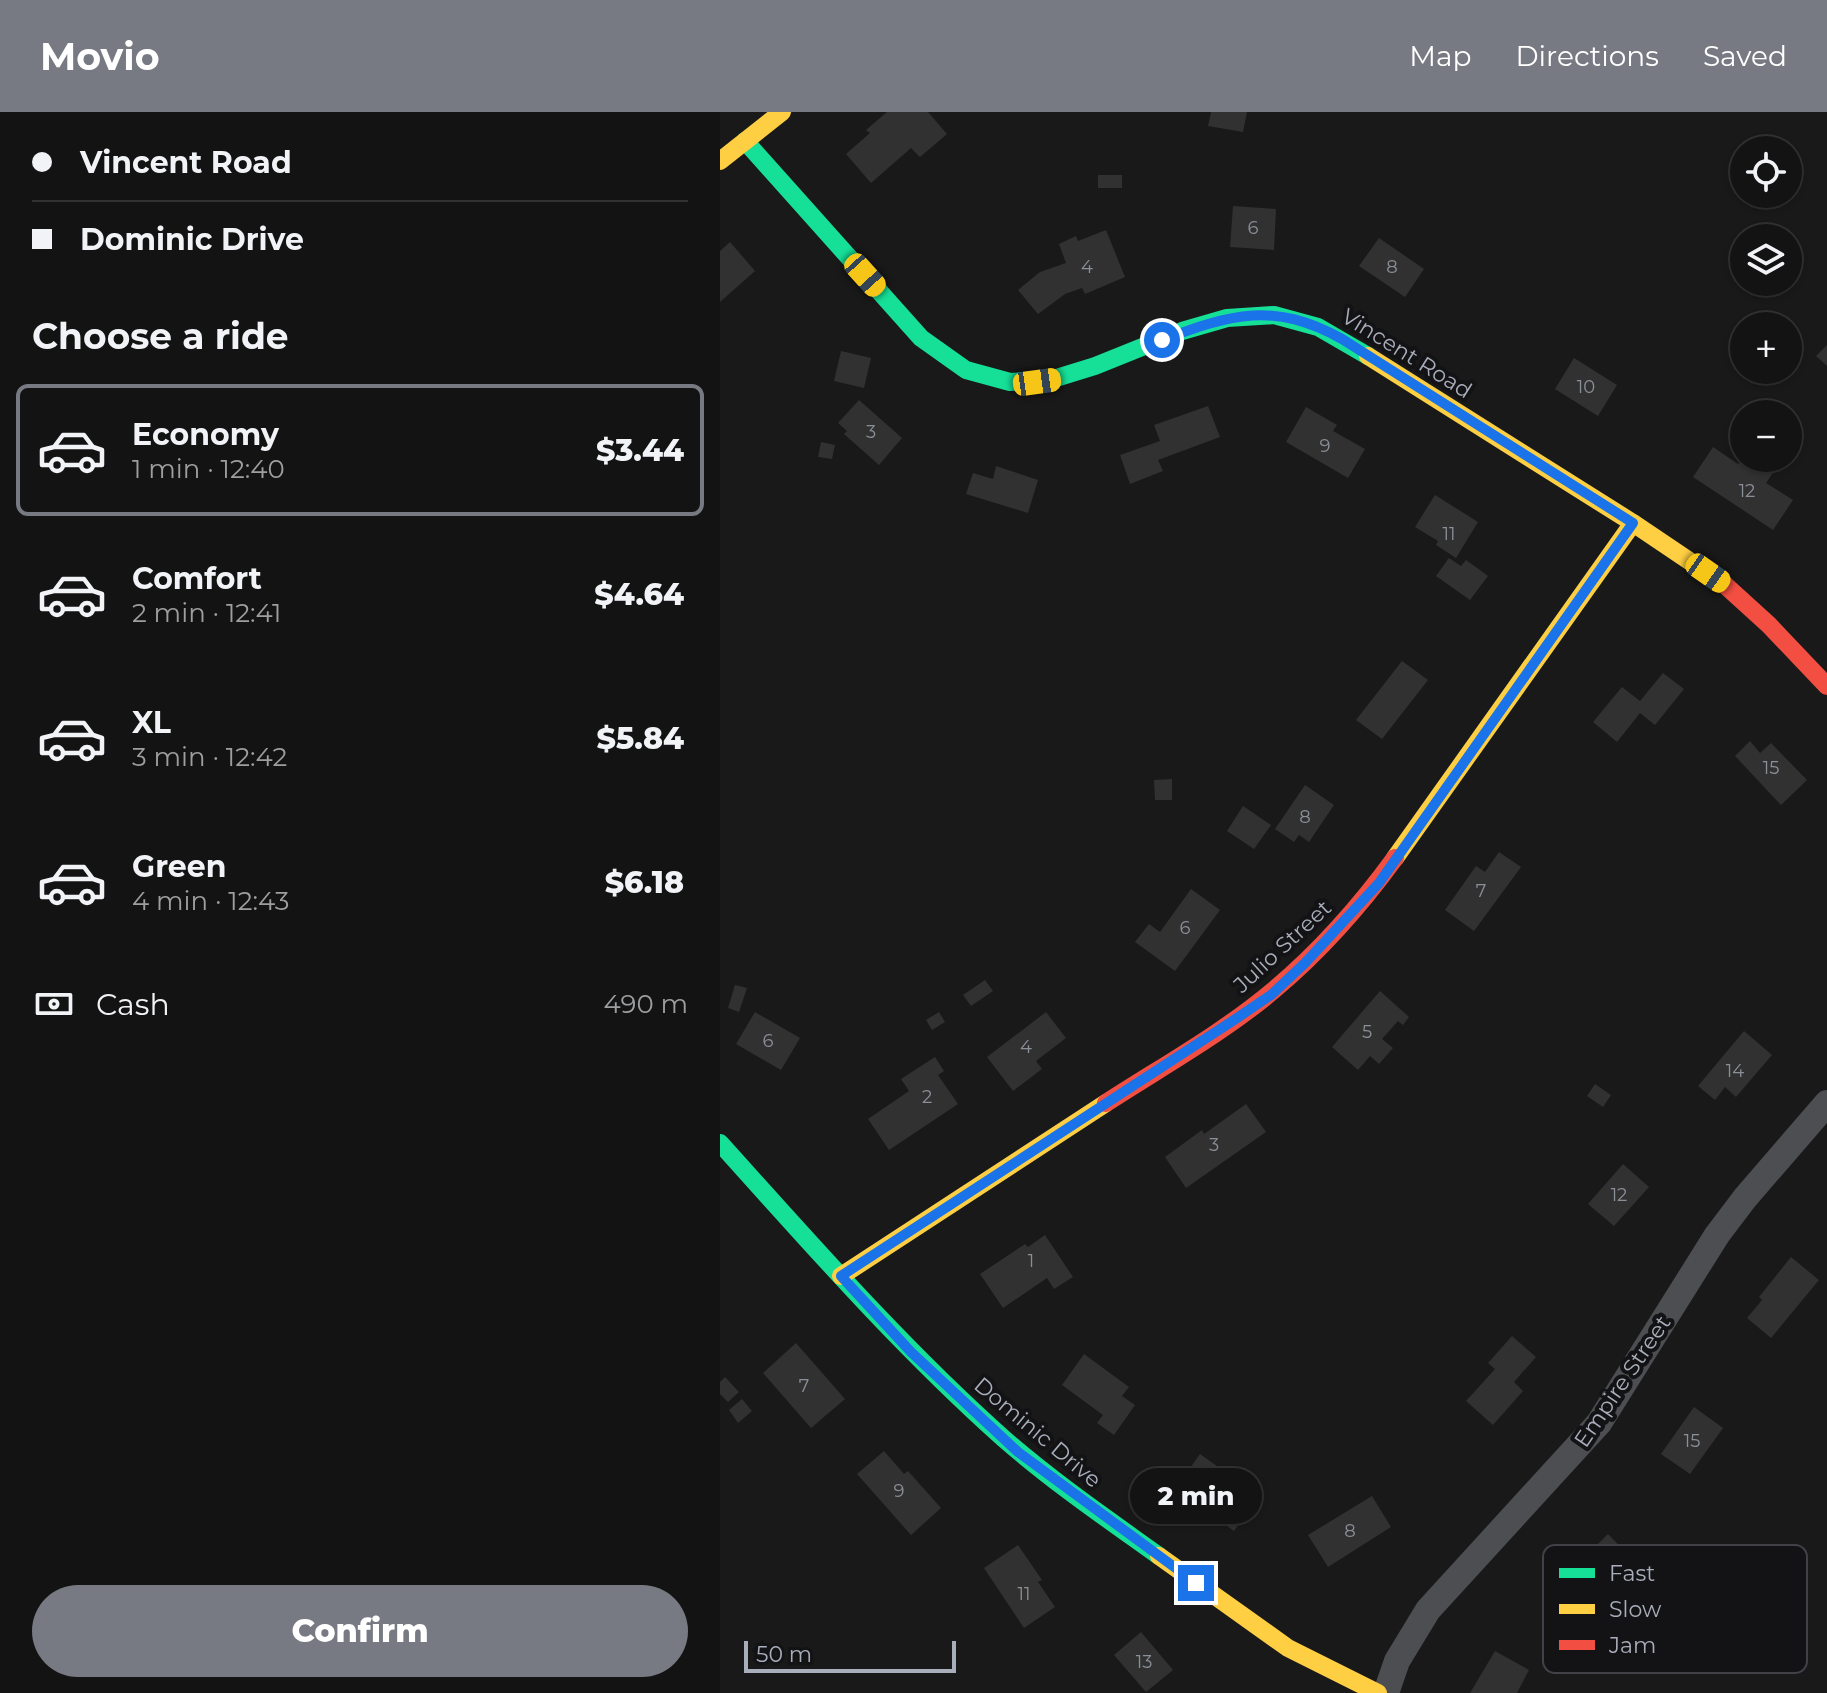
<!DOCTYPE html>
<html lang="en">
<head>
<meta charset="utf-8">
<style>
  :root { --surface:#131313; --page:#1c1c1c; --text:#f1f3f6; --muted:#9d9ea0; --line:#323233; --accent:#777a82 }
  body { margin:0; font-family:Montserrat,sans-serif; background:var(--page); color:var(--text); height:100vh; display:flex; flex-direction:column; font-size:30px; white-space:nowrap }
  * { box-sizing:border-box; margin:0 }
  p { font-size:26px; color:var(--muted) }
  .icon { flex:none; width:44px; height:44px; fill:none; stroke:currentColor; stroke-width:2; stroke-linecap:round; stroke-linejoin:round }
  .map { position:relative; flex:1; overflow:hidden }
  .side { display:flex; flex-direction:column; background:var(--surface); width:720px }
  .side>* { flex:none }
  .guide { display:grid; align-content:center; height:176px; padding:0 32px; background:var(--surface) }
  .tools { position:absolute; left:1010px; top:24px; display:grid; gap:16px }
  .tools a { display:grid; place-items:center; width:72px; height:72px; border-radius:50%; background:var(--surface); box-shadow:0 2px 6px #0004,0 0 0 2px var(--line); font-size:40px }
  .scale { position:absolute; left:24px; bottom:20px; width:212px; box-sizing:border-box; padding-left:8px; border:4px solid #a9aebb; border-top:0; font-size:22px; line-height:28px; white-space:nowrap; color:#a9aebb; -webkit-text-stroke:6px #131315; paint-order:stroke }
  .end { position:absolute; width:36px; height:36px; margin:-18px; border:10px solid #1a73e8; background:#fff; box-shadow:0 0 0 4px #fff }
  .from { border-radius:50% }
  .bubble { position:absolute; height:56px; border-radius:28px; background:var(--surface); box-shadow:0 2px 6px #0004,0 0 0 2px var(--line); font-size:26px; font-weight:800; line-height:56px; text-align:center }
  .car { position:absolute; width:24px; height:48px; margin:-24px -12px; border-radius:10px; box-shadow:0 0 6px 2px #0007; background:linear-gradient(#f5c518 24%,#345 0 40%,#f5c518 0 76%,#345 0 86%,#f5c518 0) }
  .guide b { display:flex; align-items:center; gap:28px; height:76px; font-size:30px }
  .guide b+b { border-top:2px solid var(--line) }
  .guide i { width:20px; height:20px; background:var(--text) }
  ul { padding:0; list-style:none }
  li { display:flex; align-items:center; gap:24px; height:132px; margin:0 16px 12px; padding:0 16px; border:4px solid transparent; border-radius:12px }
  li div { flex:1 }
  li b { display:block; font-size:30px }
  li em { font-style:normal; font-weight:800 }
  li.current { border-color:var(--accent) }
  li>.icon { width:72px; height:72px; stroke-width:1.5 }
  h2 { padding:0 32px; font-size:36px; line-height:96px }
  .pay { display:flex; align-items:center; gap:20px; height:88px; padding:0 32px; font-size:30px }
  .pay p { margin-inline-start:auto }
  .button { display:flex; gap:16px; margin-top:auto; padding:16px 32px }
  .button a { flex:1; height:92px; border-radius:48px; background:var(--accent); color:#fff; font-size:32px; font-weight:800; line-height:92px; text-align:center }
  header { display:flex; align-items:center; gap:48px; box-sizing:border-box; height:112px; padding:0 40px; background:var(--accent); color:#fff }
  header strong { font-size:38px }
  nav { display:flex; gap:44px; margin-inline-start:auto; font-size:28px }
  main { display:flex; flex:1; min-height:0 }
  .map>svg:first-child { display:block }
  .building { fill:#313131 }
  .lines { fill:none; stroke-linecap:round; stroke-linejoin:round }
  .street { stroke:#4c4e52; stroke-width:26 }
  .fast { stroke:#16e098; stroke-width:18 }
  .slow { stroke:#ffcf43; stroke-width:18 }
  .jam { stroke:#f24e42; stroke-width:18 }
  .route { stroke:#1a73e8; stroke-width:10 }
  .labels { text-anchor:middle; stroke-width:8; stroke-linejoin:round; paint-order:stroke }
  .number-label { font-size:18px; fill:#8b8f98 }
  .street-label { font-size:22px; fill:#a9aebb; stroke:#131315 }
  .key { fill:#131315; stroke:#404247; stroke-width:2 }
  .key-label { font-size:22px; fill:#a9aebb }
</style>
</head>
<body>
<header>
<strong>Movio</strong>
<nav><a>Map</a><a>Directions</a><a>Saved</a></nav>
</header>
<main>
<section class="side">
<div class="guide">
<b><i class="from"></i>Vincent Road</b>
<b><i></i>Dominic Drive</b>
</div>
<h2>Choose a ride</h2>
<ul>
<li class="current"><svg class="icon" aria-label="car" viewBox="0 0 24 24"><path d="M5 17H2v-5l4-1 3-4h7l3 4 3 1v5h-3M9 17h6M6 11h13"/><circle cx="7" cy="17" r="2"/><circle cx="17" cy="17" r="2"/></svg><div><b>Economy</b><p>1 min · 12:40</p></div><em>$3.44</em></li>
<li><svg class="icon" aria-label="car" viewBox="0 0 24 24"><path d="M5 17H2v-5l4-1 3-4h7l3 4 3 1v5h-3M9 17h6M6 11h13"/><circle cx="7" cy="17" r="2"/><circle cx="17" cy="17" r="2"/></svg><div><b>Comfort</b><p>2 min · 12:41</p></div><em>$4.64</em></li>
<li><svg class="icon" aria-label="car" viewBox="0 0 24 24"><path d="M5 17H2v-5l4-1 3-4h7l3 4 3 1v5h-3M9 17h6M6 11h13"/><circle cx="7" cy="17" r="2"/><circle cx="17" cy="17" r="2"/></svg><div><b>XL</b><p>3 min · 12:42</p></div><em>$5.84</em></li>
<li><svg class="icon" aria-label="car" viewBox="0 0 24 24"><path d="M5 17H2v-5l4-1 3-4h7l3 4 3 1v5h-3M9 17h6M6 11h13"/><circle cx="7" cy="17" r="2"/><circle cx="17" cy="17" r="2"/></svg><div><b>Green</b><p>4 min · 12:43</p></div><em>$6.18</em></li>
</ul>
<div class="pay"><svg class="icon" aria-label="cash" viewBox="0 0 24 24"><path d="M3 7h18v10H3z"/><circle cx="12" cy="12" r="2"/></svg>Cash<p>490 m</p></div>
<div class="button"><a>Confirm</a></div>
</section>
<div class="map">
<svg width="1107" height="1581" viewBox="0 0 1107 1581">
  <rect width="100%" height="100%" fill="#191919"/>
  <g class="building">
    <path d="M 167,0 L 208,0 L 227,22 L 200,45 L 191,36 L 151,71 L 126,42 L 150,21 L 146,18 Z"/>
    <path d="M 491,0 L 527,0 L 523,20 L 488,14 Z"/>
    <rect x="378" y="63" width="24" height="13"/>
    <path d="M 513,94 L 556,97 L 554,138 L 510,135 Z"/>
    <path d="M 386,118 L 405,165 L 365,182 L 362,176 L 345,182 L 318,202 L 298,178 L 320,160 L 346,151 L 339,132 L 356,124 L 358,129 Z"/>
    <path d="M 659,126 L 704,157 L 685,185 L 639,154 Z"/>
    <path d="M 10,130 L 35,159 L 0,190 L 0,139 Z"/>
    <path d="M 1107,233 L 1107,254 L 1096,244 Z"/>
    <path d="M 121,239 L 151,246 L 144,276 L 114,269 Z"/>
    <path d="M 854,246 L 897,273 L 878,304 L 835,277 Z"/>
    <path d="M 139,288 L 182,326 L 159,353 L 124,322 L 127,319 L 118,311 Z"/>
    <path d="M 488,294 L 500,325 L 438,348 L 443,359 L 410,372 L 400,343 L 440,329 L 434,313 Z"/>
    <path d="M 586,295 L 617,313 L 613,319 L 645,337 L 628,366 L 566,330 Z"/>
    <path d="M 101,330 L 115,333 L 112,347 L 98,345 Z"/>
    <path d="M 993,335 L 1018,352 L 1023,346 L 1037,346 L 1055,358 L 1046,371 L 1073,388 L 1053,418 L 973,365 Z"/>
    <path d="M 276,354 L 318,368 L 308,401 L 246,382 L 253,361 L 273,367 Z"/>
    <path d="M 715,383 L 758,410 L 736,446 L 716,433 L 718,429 L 695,415 Z"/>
    <path d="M 729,446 L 741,454 L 746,448 L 768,464 L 750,488 L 716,464 Z"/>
    <path d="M 682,549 L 708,568 L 662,627 L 636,608 Z"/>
    <path d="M 943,561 L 964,577 L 935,613 L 920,601 L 897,630 L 873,610 L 902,575 L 920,589 Z"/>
    <path d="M 1030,629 L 1040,641 L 1051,631 L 1087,668 L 1061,693 L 1015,644 Z"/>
    <path d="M 452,667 L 452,688 L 435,688 L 434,668 Z"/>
    <path d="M 585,673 L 614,693 L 589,730 L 579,723 L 574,730 L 555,717 Z"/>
    <path d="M 523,694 L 551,713 L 534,737 L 507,719 Z"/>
    <path d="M 779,740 L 801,755 L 754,819 L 725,798 L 756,754 L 765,760 Z"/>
    <path d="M 471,777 L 500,798 L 455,859 L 415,830 L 429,812 L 440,820 Z"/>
    <path d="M 265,868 L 273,879 L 251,894 L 243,883 Z"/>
    <path d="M 15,873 L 27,876 L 19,900 L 8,896 Z"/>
    <path d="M 660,879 L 689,905 L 683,913 L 678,909 L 662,927 L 673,936 L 659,952 L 650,944 L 638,958 L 612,935 Z"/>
    <path d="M 35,900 L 80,926 L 61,958 L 16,932 Z"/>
    <path d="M 219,900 L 225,910 L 212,918 L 206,908 Z"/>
    <path d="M 326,900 L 346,926 L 316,949 L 322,957 L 293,979 L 267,945 Z"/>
    <path d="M 1024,919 L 1052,943 L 1016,985 L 1005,975 L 995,988 L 978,974 Z"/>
    <path d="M 215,945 L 224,959 L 218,963 L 238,992 L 169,1038 L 148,1007 L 189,979 L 181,967 Z"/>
    <path d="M 875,972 L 891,983 L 883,995 L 867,984 Z"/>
    <path d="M 526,992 L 546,1020 L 466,1076 L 445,1045 L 482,1018 L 484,1022 Z"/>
    <path d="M 903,1052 L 929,1075 L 894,1114 L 868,1092 Z"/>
    <path d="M 325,1123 L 353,1165 L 334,1177 L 327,1166 L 283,1196 L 260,1162 L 305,1132 L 308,1135 Z"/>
    <path d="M 1071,1145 L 1099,1168 L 1051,1226 L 1027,1206 L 1042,1188 L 1039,1185 Z"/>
    <path d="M 792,1224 L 816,1245 L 794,1270 L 803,1279 L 773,1313 L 746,1289 L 775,1257 L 768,1251 Z"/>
    <path d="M 76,1231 L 125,1287 L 91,1316 L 43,1261 Z"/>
    <path d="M 364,1242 L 409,1275 L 402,1284 L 415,1293 L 394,1323 L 377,1311 L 383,1303 L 342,1273 Z"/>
    <path d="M 5,1265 L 19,1280 L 8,1290 L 0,1282 L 0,1270 Z"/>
    <path d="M 22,1287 L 32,1299 L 18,1311 L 9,1298 Z"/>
    <path d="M 974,1295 L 1003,1316 L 970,1362 L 941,1342 Z"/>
    <path d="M 164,1339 L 184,1362 L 188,1359 L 221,1396 L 191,1423 L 137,1362 Z"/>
    <path d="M 480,1342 L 539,1384 L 514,1419 L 480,1395 L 482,1391 L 458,1373 Z"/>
    <path d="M 652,1384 L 671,1415 L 608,1455 L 588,1423 Z"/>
    <path d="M 888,1422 L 915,1450 L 861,1501 L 832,1470 L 861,1441 L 865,1445 Z"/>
    <path d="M 298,1433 L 322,1468 L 318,1470 L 335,1495 L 304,1516 L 264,1456 Z"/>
    <path d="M 421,1520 L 453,1558 L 426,1580 L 394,1543 Z"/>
    <path d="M 775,1539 L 809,1558 L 797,1581 L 750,1581 Z"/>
  </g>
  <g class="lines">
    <path class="street" d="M 666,1581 L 677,1549 L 708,1498 L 879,1311 L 997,1123 L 1025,1086 L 1107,991"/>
    <g class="fast">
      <path d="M 25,29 L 201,226 L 246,258 L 290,270 L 333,267 L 375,254 L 462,219 L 507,206 L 554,203 L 598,215 L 648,244"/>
      <path d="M 0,1031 C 91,1132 181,1235 283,1326 C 332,1369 386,1406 439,1444"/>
    </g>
    <g class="slow">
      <path d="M 0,49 L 62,0"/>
      <path d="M 648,244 L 913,411 L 1005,473"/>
      <path d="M 675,746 L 913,411"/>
      <path d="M 121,1164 L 386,991"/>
      <path d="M 439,1444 L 568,1536 L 658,1581"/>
    </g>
    <g class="jam">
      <path d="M 1005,473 L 1049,513 L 1107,574"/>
      <path d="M 386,991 C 443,954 503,921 555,877 C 600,839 640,794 675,746"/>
    </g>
  </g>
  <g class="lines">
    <path class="route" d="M 442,228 C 512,202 553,189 622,227 L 913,411 L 659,771 L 585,851 L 551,883 L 517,906 L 121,1164 L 191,1240 L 298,1340 L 476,1471"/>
  </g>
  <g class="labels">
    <g class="number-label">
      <text x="533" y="122">6</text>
      <text x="367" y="161">4</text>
      <text x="672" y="161">8</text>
      <text x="866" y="281">10</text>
      <text x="151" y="326">3</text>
      <text x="605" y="340">9</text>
      <text x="1027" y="385">12</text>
      <text x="729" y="428">11</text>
      <text x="1051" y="662">15</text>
      <text x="585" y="711">8</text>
      <text x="761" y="785">7</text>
      <text x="465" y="822">6</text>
      <text x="647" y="926">5</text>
      <text x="48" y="935">6</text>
      <text x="306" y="941">4</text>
      <text x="1015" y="965">14</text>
      <text x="207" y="991">2</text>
      <text x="494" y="1039">3</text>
      <text x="899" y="1089">12</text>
      <text x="311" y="1155">1</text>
      <text x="84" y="1280">7</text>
      <text x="972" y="1335">15</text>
      <text x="179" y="1385">9</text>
      <text x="630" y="1425">8</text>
      <text x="304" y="1488">11</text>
      <text x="424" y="1556">13</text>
    </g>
    <g class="street-label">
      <text transform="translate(687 241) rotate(32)" y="8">Vincent Road</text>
      <text transform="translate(562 834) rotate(-43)" y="8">Julio Street</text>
      <text transform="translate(902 1269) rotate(-56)" y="8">Empire Street</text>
      <text transform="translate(318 1320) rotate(40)" y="8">Dominic Drive</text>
    </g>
  </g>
  <rect x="823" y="1433" width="264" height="128" rx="12" class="key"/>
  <rect x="839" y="1456" width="36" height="10" fill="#16e098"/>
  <rect x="839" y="1492" width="36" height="10" fill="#ffcf43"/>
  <rect x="839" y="1528" width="36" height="10" fill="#f24e42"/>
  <g class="key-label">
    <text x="889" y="1469">Fast</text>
    <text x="889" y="1505">Slow</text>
    <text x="889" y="1541">Jam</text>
  </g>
</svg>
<div class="tools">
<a><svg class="icon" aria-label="locate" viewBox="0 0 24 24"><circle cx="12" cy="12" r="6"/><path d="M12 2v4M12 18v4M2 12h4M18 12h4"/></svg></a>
<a><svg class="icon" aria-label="layers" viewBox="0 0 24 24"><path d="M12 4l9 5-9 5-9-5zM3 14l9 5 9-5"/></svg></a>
<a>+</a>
<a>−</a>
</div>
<div class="scale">50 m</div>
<i class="end from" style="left:442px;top:228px"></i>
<i class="end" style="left:476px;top:1471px"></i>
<div class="bubble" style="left:410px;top:1356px;width:132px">2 min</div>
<i class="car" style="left:145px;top:163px;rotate:138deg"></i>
<i class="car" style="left:317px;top:270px;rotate:82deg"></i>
<i class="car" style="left:988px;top:461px;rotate:125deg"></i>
</div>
</main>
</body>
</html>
